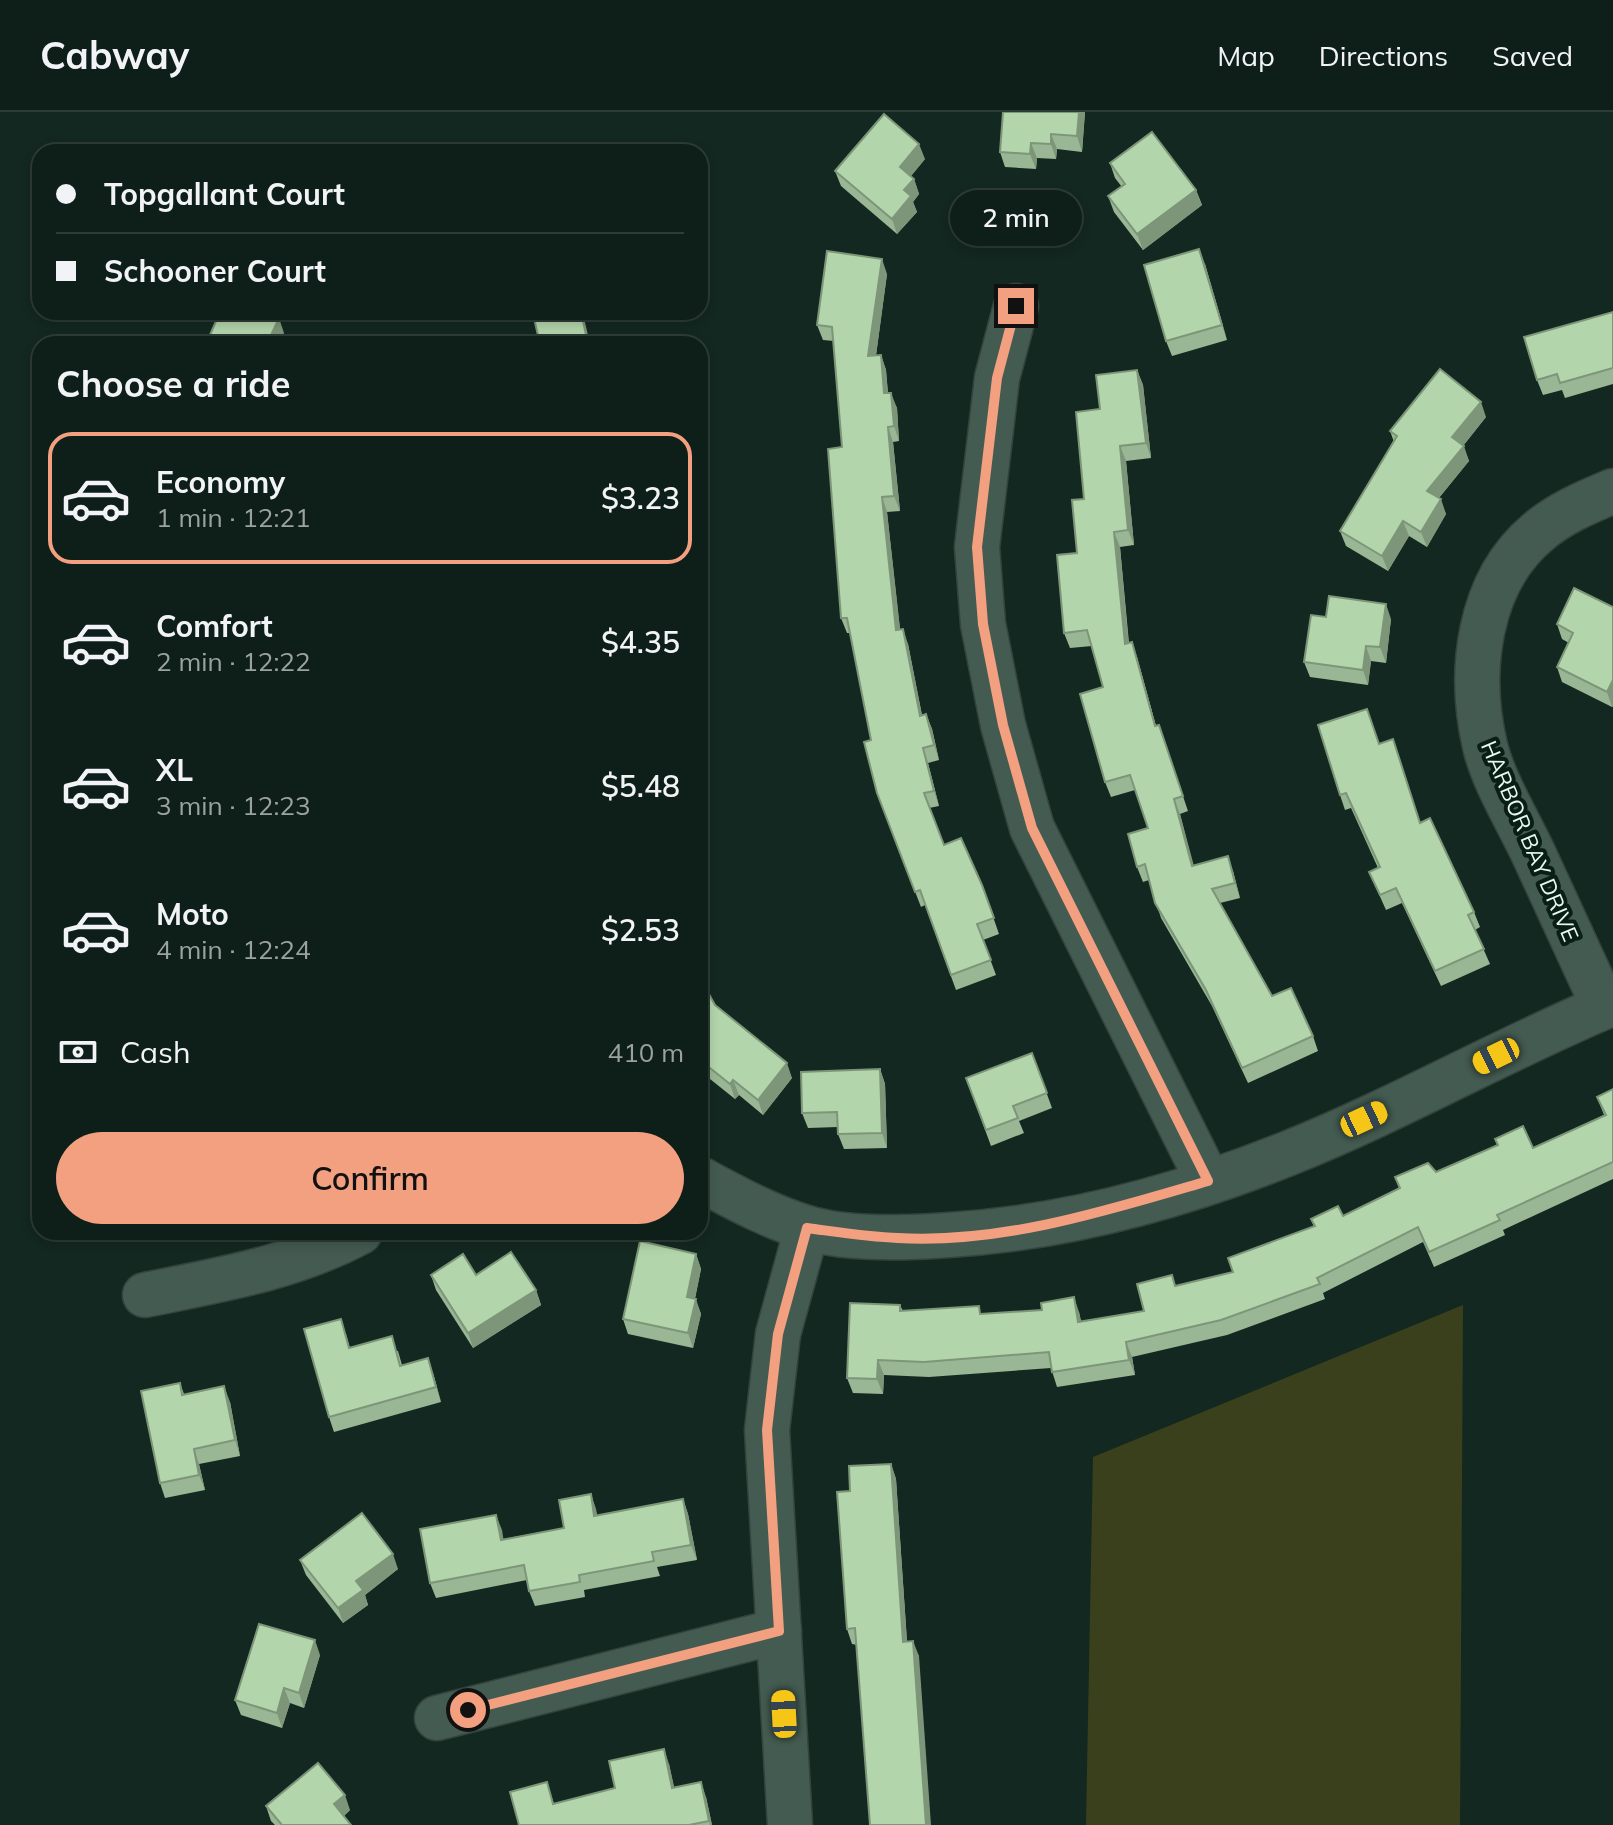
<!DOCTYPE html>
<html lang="en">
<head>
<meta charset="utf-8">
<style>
  :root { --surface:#0e1e18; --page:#1c2b25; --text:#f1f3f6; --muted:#9ba2a2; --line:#2e3c37; --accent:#f2a080 }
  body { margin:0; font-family:Mulish,sans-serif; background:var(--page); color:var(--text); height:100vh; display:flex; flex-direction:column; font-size:30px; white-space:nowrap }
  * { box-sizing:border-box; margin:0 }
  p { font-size:26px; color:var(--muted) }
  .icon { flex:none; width:44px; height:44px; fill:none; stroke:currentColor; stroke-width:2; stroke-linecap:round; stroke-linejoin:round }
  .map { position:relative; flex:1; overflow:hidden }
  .drawer { position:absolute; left:32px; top:224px; width:676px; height:904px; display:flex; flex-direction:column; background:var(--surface); border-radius:24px; box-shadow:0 4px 12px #0003,0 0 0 2px var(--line) }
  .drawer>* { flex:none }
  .banner { position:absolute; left:32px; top:32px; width:676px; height:176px; border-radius:24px; box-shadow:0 4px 12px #0003,0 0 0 2px var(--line); display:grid; align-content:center; height:176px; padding:0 24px; background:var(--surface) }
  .end { position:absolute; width:36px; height:36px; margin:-18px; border:10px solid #f2a080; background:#111; box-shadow:0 0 0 4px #111 }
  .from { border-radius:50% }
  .bubble { position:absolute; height:56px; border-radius:28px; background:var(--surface); box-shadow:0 4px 12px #0003,0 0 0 2px var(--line); font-size:26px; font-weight:600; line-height:56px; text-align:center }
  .car { position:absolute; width:24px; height:48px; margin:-24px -12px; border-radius:10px; box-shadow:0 0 6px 2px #0007; background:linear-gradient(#f5c518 24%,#345 0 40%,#f5c518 0 76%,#345 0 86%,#f5c518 0) }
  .banner b { display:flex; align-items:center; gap:28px; height:76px; font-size:30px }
  .banner b+b { border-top:2px solid var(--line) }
  .banner i { width:20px; height:20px; background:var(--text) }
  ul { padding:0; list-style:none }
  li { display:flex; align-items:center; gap:24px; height:132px; margin:0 16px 12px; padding:0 8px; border:4px solid transparent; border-radius:24px }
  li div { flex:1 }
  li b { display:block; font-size:30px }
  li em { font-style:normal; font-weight:600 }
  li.selected { border-color:var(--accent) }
  li>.icon { width:72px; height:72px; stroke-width:1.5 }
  h2 { padding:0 24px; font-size:36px; line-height:96px }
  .pay { display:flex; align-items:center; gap:20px; height:88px; padding:0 24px; font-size:30px }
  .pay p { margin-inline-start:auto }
  .action { display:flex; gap:16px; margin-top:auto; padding:16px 24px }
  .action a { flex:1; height:92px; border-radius:48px; background:var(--accent); color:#111; font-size:32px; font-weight:600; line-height:92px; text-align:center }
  header { display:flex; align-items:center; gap:48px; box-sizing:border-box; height:112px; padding:0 40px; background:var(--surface); border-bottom:2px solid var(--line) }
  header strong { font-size:38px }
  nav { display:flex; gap:44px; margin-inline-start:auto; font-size:28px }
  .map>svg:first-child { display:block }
  .green { fill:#3b401c }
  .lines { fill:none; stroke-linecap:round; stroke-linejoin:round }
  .minor-casing { stroke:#34443c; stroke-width:47 }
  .minor { stroke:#445b51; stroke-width:44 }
  .wall { fill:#99b794 }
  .shaded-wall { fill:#7d9578 }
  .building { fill:#b2d5ac; stroke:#7d9578; stroke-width:2 }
  .route { stroke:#f2a080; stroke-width:10 }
  .labels { text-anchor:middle; stroke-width:8; stroke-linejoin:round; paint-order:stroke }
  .street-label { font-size:22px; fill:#ebf8f2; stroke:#091f16 }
</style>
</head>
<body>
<header>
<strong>Cabway</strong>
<nav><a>Map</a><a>Directions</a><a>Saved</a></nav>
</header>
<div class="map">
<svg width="1613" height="1713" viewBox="0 0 1613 1713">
  <rect width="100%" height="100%" fill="#132820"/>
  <path class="green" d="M 1463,1193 L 1460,1713 L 1086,1713 L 1093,1345 Z"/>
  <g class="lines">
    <g class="minor-casing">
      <g id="minor">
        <path d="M 1016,194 L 997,266 L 977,435 L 983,512 L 1003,613 L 1032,716 L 1208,1069"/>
        <path d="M 1604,895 C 1581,845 1558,795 1535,745 C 1519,710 1494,671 1485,634 C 1468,561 1477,471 1538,420 C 1560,401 1587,390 1613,379"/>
        <path d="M 700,1067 C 734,1085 768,1104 804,1115 C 844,1128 907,1126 949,1123 C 1064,1116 1182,1084 1289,1041 C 1399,997 1503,937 1613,891"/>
        <path d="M 145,1183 C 219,1168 293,1156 360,1120"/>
        <path d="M 437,1606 L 779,1519"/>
        <path d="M 790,1713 L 767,1318 L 778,1222 L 807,1116"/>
      </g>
    </g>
    <use href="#minor" class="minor"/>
  </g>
  <g class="wall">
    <path d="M 1003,0 L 1085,0 L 1082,40 L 1057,37 L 1056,47 L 1037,46 L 1036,57 L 1005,55 L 1000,40 Z"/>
    <path d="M 925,47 L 911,64 L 914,67 L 919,82 L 913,90 L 917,100 L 897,122 L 841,74 L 835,59 Z"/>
    <path d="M 1110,51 L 1196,78 L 1202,93 L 1143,138 L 1114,100 L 1108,84 L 1122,75 L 1115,66 Z"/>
    <path d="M 1205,152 L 1227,228 L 1172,244 L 1166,229 Z"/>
    <path d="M 887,162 L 876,243 L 881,243 L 886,258 L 888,281 L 897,296 L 899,329 L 893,330 L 900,399 L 887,400 L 900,518 L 908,532 L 922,603 L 926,602 L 932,617 L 939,648 L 928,651 L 939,694 L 929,696 L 944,733 L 982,773 L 999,822 L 983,828 L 996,863 L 956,878 L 925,793 L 921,795 L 877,681 L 871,628 L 850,521 L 847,521 L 841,506 L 842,335 L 834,229 L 823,228 L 817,213 Z"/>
    <path d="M 1613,200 L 1613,272 L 1565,286 L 1562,278 L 1543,283 L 1537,268 Z"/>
    <path d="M 1137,258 L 1143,273 L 1151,346 L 1126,349 L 1134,433 L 1120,435 L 1129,531 L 1137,545 L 1156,614 L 1159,613 L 1188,699 L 1180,702 L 1193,753 L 1233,759 L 1240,786 L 1220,791 L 1272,884 L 1313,924 L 1318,939 L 1248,971 L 1212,894 L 1161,806 L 1149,768 L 1143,770 L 1137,755 L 1148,716 L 1135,678 L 1111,685 L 1105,670 L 1103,575 L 1092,534 L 1070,536 L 1064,521 L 1077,441 L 1084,387 L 1100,297 Z"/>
    <path d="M 1486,305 L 1463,334 L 1469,349 L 1439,386 L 1446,402 L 1427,435 L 1409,424 L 1388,459 L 1346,434 L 1340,419 L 1394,330 L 1390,319 Z"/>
    <path d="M 1613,495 L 1613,594 L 1612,595 L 1562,570 L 1557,555 L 1569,531 L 1562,527 L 1557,512 Z"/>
    <path d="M 1326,505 L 1391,507 L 1386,551 L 1371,549 L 1368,573 L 1310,565 L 1304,550 Z"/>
    <path d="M 1393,627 L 1420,710 L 1474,800 L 1480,815 L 1475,818 L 1490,852 L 1441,874 L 1402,791 L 1386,798 L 1369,760 L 1378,756 L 1351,696 L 1345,698 L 1340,683 L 1379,632 Z"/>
    <path d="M 700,866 L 715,893 L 792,966 L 763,1003 L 739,983 L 735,987 L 700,959 Z"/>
    <path d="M 1032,941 L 1052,996 L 1019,1009 L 1024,1021 L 991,1034 L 966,966 Z"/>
    <path d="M 880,957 L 885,972 L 887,1036 L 844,1037 L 838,1022 L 838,1015 L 808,1016 L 802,1001 Z"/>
    <path d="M 1613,977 L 1613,1067 L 1503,1118 L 1505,1123 L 1434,1155 L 1423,1130 L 1323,1181 L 1325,1187 L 1227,1223 L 1132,1245 L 1135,1263 L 1057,1275 L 1051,1256 L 929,1265 L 884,1263 L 883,1282 L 853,1281 L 847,1266 L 900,1193 L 903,1199 L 982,1202 L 1079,1200 L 1081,1209 L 1144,1199 L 1176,1174 L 1233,1160 L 1314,1115 L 1311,1107 L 1343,1104 L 1399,1076 L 1395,1065 L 1436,1060 L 1533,1036 L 1604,1003 L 1597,985 Z"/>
    <path d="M 696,1142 L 701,1157 L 695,1187 L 701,1202 L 693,1236 L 628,1222 L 623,1207 Z"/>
    <path d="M 431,1163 L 476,1163 L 536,1178 L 541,1193 L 473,1236 L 436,1178 Z"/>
    <path d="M 346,1222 L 350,1236 L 398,1239 L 402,1253 L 433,1261 L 441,1290 L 334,1320 L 329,1305 Z"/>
    <path d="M 180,1271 L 184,1282 L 230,1290 L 240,1344 L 199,1352 L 205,1378 L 165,1386 L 160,1371 Z"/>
    <path d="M 891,1352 L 896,1367 L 907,1529 L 919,1544 L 852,1532 L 847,1517 L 850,1379 Z"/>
    <path d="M 591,1382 L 597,1403 L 683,1387 L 688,1402 L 697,1448 L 657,1455 L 660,1464 L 584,1478 L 585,1485 L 535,1494 L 529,1479 L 527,1468 L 436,1486 L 430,1471 L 496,1403 L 503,1427 L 564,1416 Z"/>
    <path d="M 300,1448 L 398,1457 L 365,1483 L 368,1493 L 343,1511 L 306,1463 Z"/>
    <path d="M 320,1543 L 304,1596 L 290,1591 L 282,1616 L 241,1603 L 235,1588 Z"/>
    <path d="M 669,1652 L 674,1676 L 706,1685 L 712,1713 L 519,1713 L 547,1670 L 554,1692 L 615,1676 Z"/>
    <path d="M 266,1694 L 350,1698 L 344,1704 L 351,1713 L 275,1713 L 271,1709 Z"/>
  </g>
  <g class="shaded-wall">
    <path d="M 1079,0 L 1085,0 L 1082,40 L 1077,24 Z"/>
    <path d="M 1051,22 L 1057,37 L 1056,47 L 1051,32 Z"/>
    <path d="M 1031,31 L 1037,46 L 1036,57 L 1030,42 Z"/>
    <path d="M 919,32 L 925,47 L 906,70 L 900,55 Z"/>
    <path d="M 914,67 L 919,82 L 913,90 L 917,100 L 897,122 L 892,107 L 904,78 Z"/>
    <path d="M 1196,78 L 1202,93 L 1143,138 L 1137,122 Z"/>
    <path d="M 1199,137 L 1205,152 L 1227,228 L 1222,213 Z"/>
    <path d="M 882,147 L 887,162 L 874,259 L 868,244 Z"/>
    <path d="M 581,200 L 582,200 L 584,206 L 590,232 L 588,232 Z"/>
    <path d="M 279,206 L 284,221 L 279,232 L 267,232 Z"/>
    <path d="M 881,243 L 886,258 L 889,296 L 884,281 Z"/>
    <path d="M 1137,258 L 1143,273 L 1151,346 L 1146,331 Z"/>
    <path d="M 891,281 L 897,296 L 899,329 L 894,314 Z"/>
    <path d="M 1481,290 L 1486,305 L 1458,340 L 1452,325 Z"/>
    <path d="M 888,315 L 893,330 L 900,399 L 894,384 Z"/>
    <path d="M 1120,334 L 1126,349 L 1134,433 L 1128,418 Z"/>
    <path d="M 1464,334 L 1469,349 L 1432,394 L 1427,379 Z"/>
    <path d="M 882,385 L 887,400 L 902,534 L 896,518 Z"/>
    <path d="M 1441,387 L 1446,402 L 1427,435 L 1421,420 Z"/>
    <path d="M 1403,409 L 1409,424 L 1388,459 L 1382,444 Z"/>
    <path d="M 1114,420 L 1120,435 L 1130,547 L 1125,532 Z"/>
    <path d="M 1386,492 L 1391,507 L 1386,551 L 1380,535 Z"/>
    <path d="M 903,517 L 908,532 L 925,619 L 920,604 Z"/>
    <path d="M 1132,530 L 1137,545 L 1160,629 L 1155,614 Z"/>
    <path d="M 1366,534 L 1371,549 L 1368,573 L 1363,558 Z"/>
    <path d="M 1613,568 L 1613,594 L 1612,595 L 1607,580 Z"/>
    <path d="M 926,602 L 932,617 L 939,648 L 934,633 Z"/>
    <path d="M 923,636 L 928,651 L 939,694 L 934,679 Z"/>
    <path d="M 1174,687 L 1180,702 L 1198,769 L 1192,754 Z"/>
    <path d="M 1228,744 L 1233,759 L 1240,786 L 1235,771 Z"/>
    <path d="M 787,951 L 792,966 L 763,1003 L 758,988 Z"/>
    <path d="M 880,957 L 885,972 L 887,1036 L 882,1021 Z"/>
    <path d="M 733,968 L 739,983 L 735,987 L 730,972 Z"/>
    <path d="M 696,1142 L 701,1157 L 692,1200 L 687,1185 Z"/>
    <path d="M 536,1178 L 541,1193 L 473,1236 L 468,1221 Z"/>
    <path d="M 1074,1185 L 1079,1200 L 1084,1225 L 1078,1210 Z"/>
    <path d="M 696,1187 L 701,1202 L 693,1236 L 688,1221 Z"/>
    <path d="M 1126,1230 L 1132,1245 L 1135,1263 L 1129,1248 Z"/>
    <path d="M 428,1246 L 433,1261 L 441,1290 L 436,1275 Z"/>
    <path d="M 878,1248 L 884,1263 L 883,1282 L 877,1267 Z"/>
    <path d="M 224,1274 L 230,1290 L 240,1344 L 235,1328 Z"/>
    <path d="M 194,1337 L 199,1352 L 205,1378 L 199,1363 Z"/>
    <path d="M 891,1352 L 896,1367 L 908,1545 L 903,1530 Z"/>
    <path d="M 591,1382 L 596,1397 L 600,1419 L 594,1404 Z"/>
    <path d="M 683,1387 L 688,1402 L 697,1448 L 691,1433 Z"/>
    <path d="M 496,1403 L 502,1418 L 506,1443 L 501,1428 Z"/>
    <path d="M 393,1442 L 398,1457 L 365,1483 L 368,1493 L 343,1511 L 338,1496 L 356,1469 Z"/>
    <path d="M 315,1528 L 320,1543 L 304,1596 L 299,1581 Z"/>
    <path d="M 913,1529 L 919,1544 L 931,1713 L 926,1713 Z"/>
    <path d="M 284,1576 L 290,1591 L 282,1616 L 277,1601 Z"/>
    <path d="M 664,1637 L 669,1652 L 678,1692 L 672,1676 Z"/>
    <path d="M 701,1670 L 706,1685 L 712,1713 L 710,1713 L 709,1709 Z"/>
    <path d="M 345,1683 L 350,1698 L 340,1707 L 334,1692 Z"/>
  </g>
  <g class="building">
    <path d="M 1003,0 L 1079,0 L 1077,24 L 1051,22 L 1051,32 L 1031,31 L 1030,42 L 1000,40 Z"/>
    <path d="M 884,2 L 919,32 L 900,55 L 914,67 L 904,78 L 911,84 L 892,107 L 835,59 Z"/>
    <path d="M 1152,20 L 1196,78 L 1137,122 L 1108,84 L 1125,72 L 1110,51 Z"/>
    <path d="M 1199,137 L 1222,213 L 1166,229 L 1144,153 Z"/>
    <path d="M 827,139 L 882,147 L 868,244 L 881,243 L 884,281 L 891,281 L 894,314 L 888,315 L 894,384 L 882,385 L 896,518 L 903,517 L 920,604 L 926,602 L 934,633 L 923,636 L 934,679 L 924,681 L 944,733 L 961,726 L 982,773 L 994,806 L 977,812 L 991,848 L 951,863 L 920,778 L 915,780 L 877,681 L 864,630 L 871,628 L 847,506 L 841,506 L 828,337 L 842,335 L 832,215 L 817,213 Z"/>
    <path d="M 220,200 L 266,200 L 279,206 L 267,232 L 206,232 Z"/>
    <path d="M 542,200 L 581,200 L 588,232 L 540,232 L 533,202 Z"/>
    <path d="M 1613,200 L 1613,256 L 1560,271 L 1557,262 L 1537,268 L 1524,225 Z"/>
    <path d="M 1440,257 L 1481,290 L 1452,325 L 1464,334 L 1427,379 L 1441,387 L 1421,420 L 1403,409 L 1382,444 L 1340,419 L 1397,324 L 1390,319 Z"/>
    <path d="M 1137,258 L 1146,331 L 1120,334 L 1128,418 L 1114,420 L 1125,532 L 1132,530 L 1155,614 L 1159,613 L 1183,684 L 1174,687 L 1192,754 L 1228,744 L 1235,771 L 1212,777 L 1272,884 L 1291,876 L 1313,924 L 1242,956 L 1206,878 L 1155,791 L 1145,752 L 1137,755 L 1128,722 L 1148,716 L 1130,663 L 1105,670 L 1080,582 L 1103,575 L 1087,518 L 1064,521 L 1057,443 L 1077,441 L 1072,388 L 1084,387 L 1076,300 L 1100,297 L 1096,263 Z"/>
    <path d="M 1574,476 L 1613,495 L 1613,568 L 1607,580 L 1557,555 L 1573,521 L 1557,512 Z"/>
    <path d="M 1329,484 L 1386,492 L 1380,535 L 1366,534 L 1363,558 L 1304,550 L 1311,503 L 1326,505 Z"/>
    <path d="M 1367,597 L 1379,632 L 1393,627 L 1420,711 L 1430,706 L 1474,800 L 1468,803 L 1484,837 L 1435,859 L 1396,776 L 1380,783 L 1369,760 L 1380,755 L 1346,681 L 1340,683 L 1318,613 Z"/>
    <path d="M 700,866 L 715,893 L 787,951 L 758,988 L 733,968 L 730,972 L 700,948 Z"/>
    <path d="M 1032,941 L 1047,981 L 1013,994 L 1018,1006 L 986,1018 L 966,966 Z"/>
    <path d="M 880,957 L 882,1021 L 838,1022 L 837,1000 L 802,1001 L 801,960 Z"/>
    <path d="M 1613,977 L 1613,1050 L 1497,1103 L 1500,1108 L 1429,1140 L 1418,1115 L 1317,1166 L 1320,1172 L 1221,1208 L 1126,1230 L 1129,1248 L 1052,1260 L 1049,1240 L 924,1250 L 878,1248 L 877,1267 L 847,1266 L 850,1191 L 900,1193 L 900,1199 L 979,1194 L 980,1202 L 1042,1198 L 1041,1191 L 1074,1185 L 1078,1210 L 1144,1199 L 1137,1172 L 1172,1163 L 1175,1174 L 1233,1160 L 1228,1146 L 1315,1114 L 1311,1107 L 1338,1094 L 1343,1104 L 1400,1076 L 1395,1065 L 1428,1051 L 1436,1060 L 1498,1033 L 1495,1027 L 1523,1014 L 1533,1036 L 1606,1003 L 1597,985 Z"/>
    <path d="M 640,1129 L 696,1142 L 687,1185 L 696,1187 L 688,1221 L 623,1207 Z"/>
    <path d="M 511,1140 L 536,1178 L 468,1221 L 431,1163 L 463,1142 L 476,1163 Z"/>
    <path d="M 341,1207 L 349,1236 L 392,1224 L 400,1254 L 428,1246 L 436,1275 L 329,1305 L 304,1217 Z"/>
    <path d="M 180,1271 L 182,1283 L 224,1274 L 235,1328 L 194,1337 L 199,1363 L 160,1371 L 141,1279 Z"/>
    <path d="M 891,1352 L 903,1530 L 913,1529 L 926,1713 L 870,1713 L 855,1516 L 847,1517 L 837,1380 L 850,1379 L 849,1354 Z"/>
    <path d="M 591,1382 L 594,1404 L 683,1387 L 691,1433 L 652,1440 L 654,1449 L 579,1463 L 580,1470 L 529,1479 L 524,1453 L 430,1471 L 420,1417 L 496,1403 L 501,1428 L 564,1416 L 559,1388 Z"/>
    <path d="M 362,1401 L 393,1442 L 356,1469 L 363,1478 L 338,1496 L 300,1448 Z"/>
    <path d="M 259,1512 L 315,1528 L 299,1581 L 284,1576 L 277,1601 L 235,1588 Z"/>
    <path d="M 664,1637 L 672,1676 L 701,1670 L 709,1709 L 689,1713 L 519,1713 L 510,1680 L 547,1670 L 553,1692 L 615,1676 L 609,1649 Z"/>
    <path d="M 318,1651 L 345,1683 L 334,1692 L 351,1713 L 282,1713 L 266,1694 Z"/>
  </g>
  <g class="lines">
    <path class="route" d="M 468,1598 L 779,1519 L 767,1318 L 778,1222 L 807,1116 C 837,1120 867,1125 898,1126 C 1003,1132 1109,1098 1208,1069 L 1032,716 L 1003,613 L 983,512 L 977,435 L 997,266 L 1016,194"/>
  </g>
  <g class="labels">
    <g class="street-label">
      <text transform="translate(1530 729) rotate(67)" y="8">HARBOR BAY DRIVE</text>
    </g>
  </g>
</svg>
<i class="end from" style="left:468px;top:1598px"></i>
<i class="end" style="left:1016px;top:194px"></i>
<div class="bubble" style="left:950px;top:78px;width:132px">2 min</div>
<i class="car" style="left:1496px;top:944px;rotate:244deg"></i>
<i class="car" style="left:1364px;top:1007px;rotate:65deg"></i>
<i class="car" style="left:784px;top:1602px;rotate:357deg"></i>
<div class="banner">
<b><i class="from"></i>Topgallant Court</b>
<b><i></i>Schooner Court</b>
</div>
<section class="drawer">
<h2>Choose a ride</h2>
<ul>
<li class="selected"><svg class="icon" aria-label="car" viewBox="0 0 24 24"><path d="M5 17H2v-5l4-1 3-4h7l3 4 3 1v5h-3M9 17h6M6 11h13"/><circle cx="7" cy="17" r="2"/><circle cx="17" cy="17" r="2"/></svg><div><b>Economy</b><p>1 min · 12:21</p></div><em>$3.23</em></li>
<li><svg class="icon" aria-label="car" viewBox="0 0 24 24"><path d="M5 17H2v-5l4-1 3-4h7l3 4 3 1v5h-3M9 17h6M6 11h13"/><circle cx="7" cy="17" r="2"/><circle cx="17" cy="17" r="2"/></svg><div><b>Comfort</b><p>2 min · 12:22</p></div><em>$4.35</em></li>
<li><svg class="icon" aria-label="car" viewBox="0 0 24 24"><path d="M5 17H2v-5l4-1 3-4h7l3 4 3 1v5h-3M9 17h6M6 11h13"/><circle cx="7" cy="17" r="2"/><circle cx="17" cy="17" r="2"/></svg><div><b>XL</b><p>3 min · 12:23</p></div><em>$5.48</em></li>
<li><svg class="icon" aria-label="car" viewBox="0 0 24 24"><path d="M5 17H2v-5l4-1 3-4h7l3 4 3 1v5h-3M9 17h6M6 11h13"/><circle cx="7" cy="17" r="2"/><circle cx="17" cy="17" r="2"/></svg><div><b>Moto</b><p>4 min · 12:24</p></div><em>$2.53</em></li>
</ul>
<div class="pay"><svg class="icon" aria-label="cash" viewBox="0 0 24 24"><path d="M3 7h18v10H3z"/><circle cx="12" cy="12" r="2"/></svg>Cash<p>410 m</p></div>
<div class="action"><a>Confirm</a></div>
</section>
</div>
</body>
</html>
